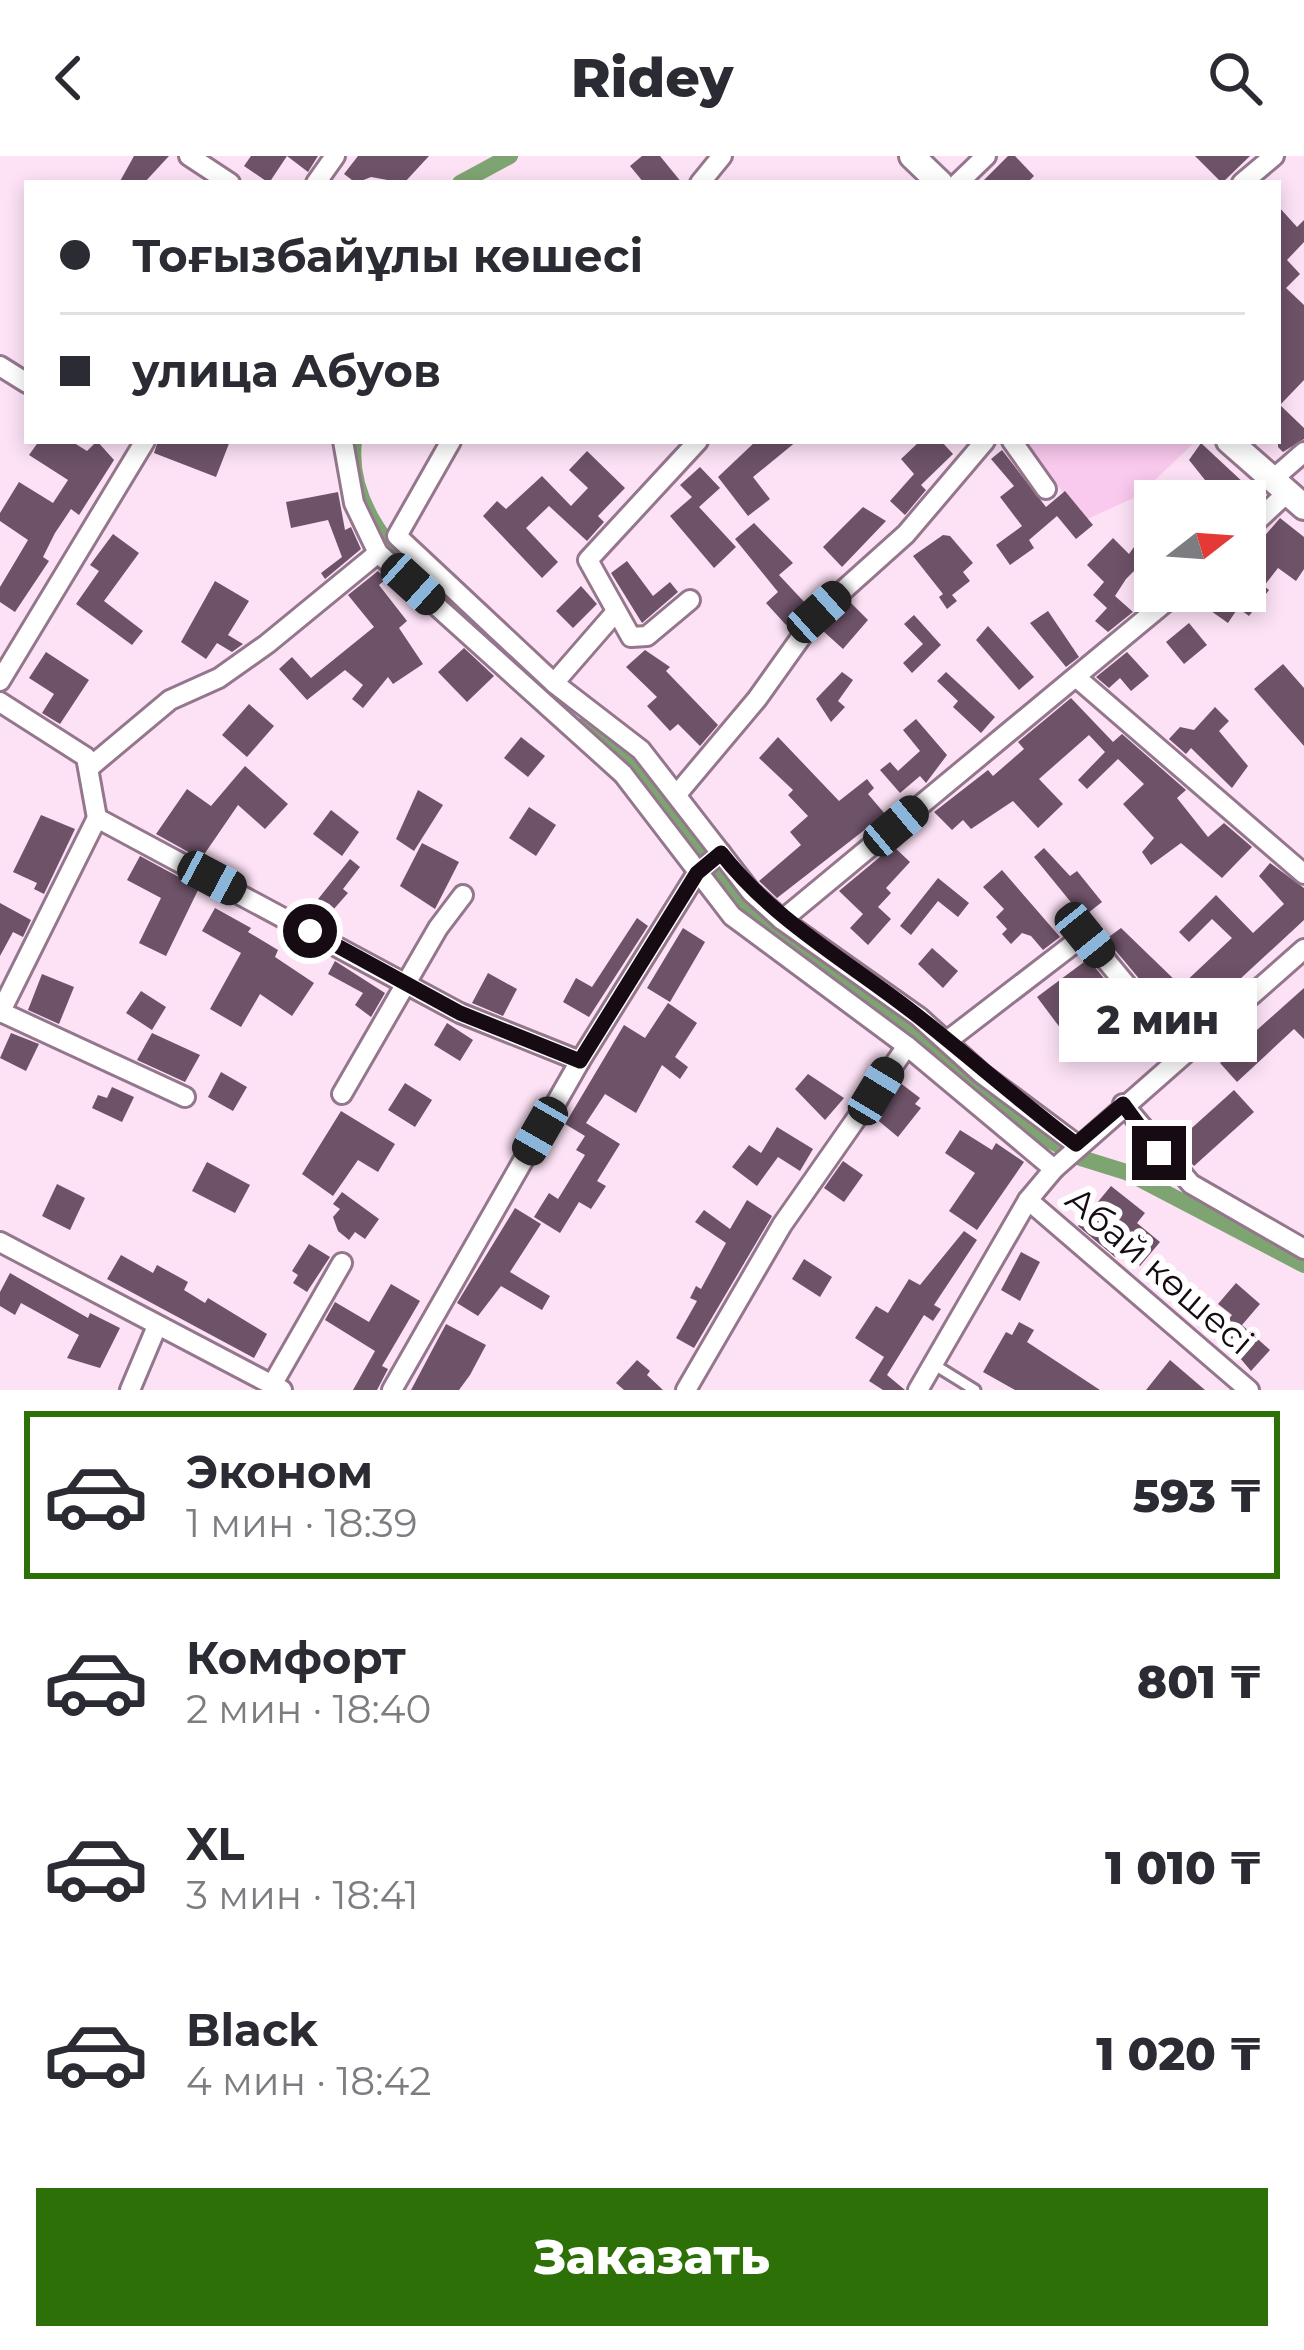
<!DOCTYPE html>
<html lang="ru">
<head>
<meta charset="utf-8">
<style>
  :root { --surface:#fff; --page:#f7f7f7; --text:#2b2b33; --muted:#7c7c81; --line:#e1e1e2; --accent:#2e7008 }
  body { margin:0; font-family:Montserrat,sans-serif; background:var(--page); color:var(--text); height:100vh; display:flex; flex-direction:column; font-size:45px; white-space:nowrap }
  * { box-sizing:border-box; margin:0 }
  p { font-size:39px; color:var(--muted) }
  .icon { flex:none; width:66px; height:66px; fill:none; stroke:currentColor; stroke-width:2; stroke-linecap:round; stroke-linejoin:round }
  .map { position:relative; height:1234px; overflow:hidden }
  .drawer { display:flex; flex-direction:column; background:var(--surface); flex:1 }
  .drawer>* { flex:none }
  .banner { position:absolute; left:24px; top:24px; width:1257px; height:264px; border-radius:0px; box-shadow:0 6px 18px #0003; display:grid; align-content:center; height:264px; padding:0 36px; background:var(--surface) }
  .needle { width:78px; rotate:73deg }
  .buttons { position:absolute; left:1134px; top:324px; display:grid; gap:24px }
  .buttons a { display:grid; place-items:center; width:132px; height:132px; border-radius:0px; background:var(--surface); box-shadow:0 6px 18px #0003; font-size:60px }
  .end { position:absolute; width:54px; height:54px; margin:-27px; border:15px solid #160b13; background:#fff; box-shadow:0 0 0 6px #fff }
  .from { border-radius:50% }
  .bubble { position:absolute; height:84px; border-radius:0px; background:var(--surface); box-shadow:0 6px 18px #0003; font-size:39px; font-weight:800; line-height:84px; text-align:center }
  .car { position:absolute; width:36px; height:72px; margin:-36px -18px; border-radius:15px; box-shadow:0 0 9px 3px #0007; background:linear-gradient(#222 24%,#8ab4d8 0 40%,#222 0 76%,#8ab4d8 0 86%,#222 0) }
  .banner b { display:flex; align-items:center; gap:42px; height:114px; font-size:45px }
  .banner b+b { border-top:3px solid var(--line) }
  .banner i { width:30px; height:30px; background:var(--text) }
  ul { padding:21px 0 0; list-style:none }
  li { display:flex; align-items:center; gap:36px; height:168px; margin:0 24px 18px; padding:0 12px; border:6px solid transparent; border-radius:0px }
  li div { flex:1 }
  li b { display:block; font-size:45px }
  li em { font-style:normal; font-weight:800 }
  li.selected { border-color:var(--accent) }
  li>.icon { width:108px; height:108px; stroke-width:1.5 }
  .cta { display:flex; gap:24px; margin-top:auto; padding:24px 36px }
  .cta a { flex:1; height:138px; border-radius:0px; background:var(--accent); color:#fff; font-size:48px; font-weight:800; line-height:138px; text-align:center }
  header { display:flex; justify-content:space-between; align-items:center; height:156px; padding:0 36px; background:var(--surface); font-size:54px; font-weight:800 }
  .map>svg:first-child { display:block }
  .green { fill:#fac9ee }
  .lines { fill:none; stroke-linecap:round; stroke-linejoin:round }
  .canal { stroke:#7ea471; stroke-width:16 }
  .building { fill:#6e5268 }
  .service-casing { stroke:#94768d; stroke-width:15 }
  .minor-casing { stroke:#94768d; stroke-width:24 }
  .secondary-casing { stroke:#94768d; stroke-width:30 }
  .service { stroke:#fff; stroke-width:9 }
  .minor { stroke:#fff; stroke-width:18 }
  .secondary { stroke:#fff; stroke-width:24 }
  .route { stroke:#160b13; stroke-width:15 }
  .labels { text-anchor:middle; stroke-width:12; stroke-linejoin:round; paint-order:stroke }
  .street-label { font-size:36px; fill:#160b13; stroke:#fff }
</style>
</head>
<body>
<header><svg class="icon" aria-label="back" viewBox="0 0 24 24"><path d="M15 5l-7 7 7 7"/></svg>Ridey<svg class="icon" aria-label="search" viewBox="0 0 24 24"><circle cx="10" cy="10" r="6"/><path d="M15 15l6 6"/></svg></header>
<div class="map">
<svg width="1304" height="1234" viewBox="0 0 1304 1234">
  <rect width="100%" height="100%" fill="#fde2f6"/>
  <path class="green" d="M 1022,285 L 1196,285 L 1138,340 L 1085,364 Z"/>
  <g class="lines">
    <g class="canal">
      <path d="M 460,27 L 510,0"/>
      <path d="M 354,285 C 343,377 447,444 505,500"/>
      <path d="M 582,570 L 633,612 L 698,697"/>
      <path d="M 714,718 C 763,782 836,815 900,865 C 953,906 998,958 1058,989"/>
      <path d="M 1081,1002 L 1126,1016 L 1304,1109"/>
    </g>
  </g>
  <g class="building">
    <path d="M 134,0 L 169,0 L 144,27 L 119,27 Z"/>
    <path d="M 251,0 L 318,0 L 308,16 L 287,0 L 269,27 L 244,10 Z"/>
    <path d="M 358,0 L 429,0 L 404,27 L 371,21 L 356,27 L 344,18 Z"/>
    <path d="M 642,0 L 660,0 L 682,27 L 644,27 L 630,10 Z"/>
    <path d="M 1008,0 L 1015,0 L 1034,20 L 1027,27 L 981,27 Z"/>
    <path d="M 1195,0 L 1250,0 L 1222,27 Z"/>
    <path d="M 1278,50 L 1297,71 L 1304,64 L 1304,86 L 1287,104 L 1300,118 L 1286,132 L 1304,149 L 1304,224 L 1280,249 L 1304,272 L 1304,283 L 1283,296 L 1278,291 Z"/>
    <path d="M 39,285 L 71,285 L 87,295 L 97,285 L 114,304 L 79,359 L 71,353 L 55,377 L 43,401 L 49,405 L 15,456 L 0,446 L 0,431 L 28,384 L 0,365 L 0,357 L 19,326 L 53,347 L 68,324 L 29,299 Z"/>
    <path d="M 158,285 L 230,285 L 216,321 L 154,297 Z"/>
    <path d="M 756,285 L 797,285 L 753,321 L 770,343 L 748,360 L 718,321 Z"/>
    <path d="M 920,285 L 941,285 L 953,298 L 921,329 L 926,334 L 905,359 L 890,345 L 914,318 L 901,303 Z"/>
    <path d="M 1201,287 L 1261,343 L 1245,358 L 1245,345 L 1217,345 L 1205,333 L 1209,329 L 1189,304 Z"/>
    <path d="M 1002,294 L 1046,351 L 1065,335 L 1093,369 L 1076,383 L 1057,360 L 1029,384 L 1034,392 L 1010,409 L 996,389 L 1022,370 L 1000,341 L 1014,330 L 991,303 Z"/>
    <path d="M 587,295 L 625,332 L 598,360 L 604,366 L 587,385 L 549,350 L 526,372 L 558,406 L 542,422 L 483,360 L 497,345 L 506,353 L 542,320 L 571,350 L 588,332 L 569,314 Z"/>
    <path d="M 700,311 L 720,332 L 699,351 L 736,391 L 714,412 L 670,360 L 692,341 L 680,329 Z"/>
    <path d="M 338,336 L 345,374 L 351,371 L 361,393 L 325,423 L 321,417 L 342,401 L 328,364 L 291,372 L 286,346 Z"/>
    <path d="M 863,351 L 886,365 L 842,411 L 823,391 Z"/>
    <path d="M 1280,362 L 1304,381 L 1304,413 L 1296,425 L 1278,412 L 1264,430 L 1269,434 L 1249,460 L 1238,452 L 1228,467 L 1191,441 L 1192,435 L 1211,435 L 1224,444 L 1230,435 L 1245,435 L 1245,419 L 1258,403 L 1250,397 Z"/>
    <path d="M 754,367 L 793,407 L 779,419 L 807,449 L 786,469 L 766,447 L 778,436 L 735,383 Z"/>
    <path d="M 113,378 L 139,397 L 104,445 L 143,475 L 132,489 L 76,448 L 99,415 L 90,409 Z"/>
    <path d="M 943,379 L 950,380 L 973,407 L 963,416 L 970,425 L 952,439 L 957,445 L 947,453 L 939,441 L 943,438 L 913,400 Z"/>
    <path d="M 1113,382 L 1129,398 L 1139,384 L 1155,396 L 1155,412 L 1145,404 L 1126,423 L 1115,440 L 1133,456 L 1108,476 L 1095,465 L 1107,452 L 1093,439 L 1104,426 L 1087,409 Z"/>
    <path d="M 627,405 L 653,440 L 670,426 L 678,436 L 642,467 L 611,417 Z"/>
    <path d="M 378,415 L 386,423 L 379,429 L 407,465 L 399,472 L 423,508 L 393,528 L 388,521 L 363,552 L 352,543 L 363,529 L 345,514 L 307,544 L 279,513 L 292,501 L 311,522 L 374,471 L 348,439 Z"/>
    <path d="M 215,425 L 249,445 L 228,479 L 243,488 L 232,496 L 217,487 L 206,503 L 181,486 Z"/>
    <path d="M 581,430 L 597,448 L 573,472 L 556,455 Z"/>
    <path d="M 850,446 L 868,464 L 843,493 L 822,474 Z"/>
    <path d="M 1048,455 L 1079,501 L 1066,511 L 1030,467 Z"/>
    <path d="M 914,459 L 941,489 L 912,517 L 903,507 L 923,488 L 904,468 Z"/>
    <path d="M 1189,467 L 1207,489 L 1184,508 L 1166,486 Z"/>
    <path d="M 988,470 L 1034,521 L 1019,534 L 976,484 Z"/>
    <path d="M 464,492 L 494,520 L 467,546 L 438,516 Z"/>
    <path d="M 645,494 L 670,511 L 666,515 L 718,569 L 700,590 L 678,568 L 670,575 L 647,550 L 657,541 L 626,511 Z"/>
    <path d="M 46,496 L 89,524 L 60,568 L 42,557 L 54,538 L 29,522 Z"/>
    <path d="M 1127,496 L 1149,520 L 1131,535 L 1120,522 L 1109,532 L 1096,521 Z"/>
    <path d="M 1283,508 L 1304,532 L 1304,590 L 1254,533 Z"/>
    <path d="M 842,516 L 853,524 L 838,545 L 845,551 L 831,566 L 816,543 Z"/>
    <path d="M 946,516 L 995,561 L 981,577 L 953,551 L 958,545 L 937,525 Z"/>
    <path d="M 1071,542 L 1113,586 L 1122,578 L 1186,634 L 1177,642 L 1208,681 L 1224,667 L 1252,691 L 1222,722 L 1181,687 L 1151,709 L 1142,696 L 1154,682 L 1123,648 L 1144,628 L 1118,603 L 1087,633 L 1078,624 L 1105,596 L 1089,579 L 1039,623 L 1063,648 L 1038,672 L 1013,645 L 971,673 L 963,664 L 952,674 L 934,656 L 988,614 L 993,620 L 1024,593 L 1018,586 Z"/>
    <path d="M 249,548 L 274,570 L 247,601 L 222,579 Z"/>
    <path d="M 1215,551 L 1229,565 L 1219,575 L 1248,610 L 1232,632 L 1191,592 L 1186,598 L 1169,583 L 1180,571 L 1194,574 Z"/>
    <path d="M 916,563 L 947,599 L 926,627 L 920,620 L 900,637 L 880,614 L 890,606 L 898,615 L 920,595 L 903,574 Z"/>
    <path d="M 521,581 L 545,600 L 528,621 L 504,602 Z"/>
    <path d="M 778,581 L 839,645 L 867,623 L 874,632 L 868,638 L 885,658 L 777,742 L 759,725 L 801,689 L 790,676 L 808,660 L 788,639 L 793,634 L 759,602 Z"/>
    <path d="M 245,610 L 288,648 L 265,673 L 238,649 L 201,703 L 156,678 L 187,633 L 211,650 Z"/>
    <path d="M 418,634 L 443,649 L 414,695 L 396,683 Z"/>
    <path d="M 529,651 L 556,669 L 536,700 L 509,682 Z"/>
    <path d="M 331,654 L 359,676 L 342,700 L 313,678 Z"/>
    <path d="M 41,659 L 75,673 L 44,738 L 34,733 L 37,727 L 13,716 Z"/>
    <path d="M 422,687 L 459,706 L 435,753 L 400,730 Z"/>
    <path d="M 893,690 L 910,706 L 886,732 L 891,737 L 878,751 L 891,763 L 868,789 L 850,772 L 863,758 L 839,735 Z"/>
    <path d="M 1044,692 L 1070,720 L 1077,715 L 1102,746 L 1083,761 L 1034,701 Z"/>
    <path d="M 140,700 L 199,732 L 166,800 L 139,787 L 161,742 L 127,724 Z"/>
    <path d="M 350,703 L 360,711 L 343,733 L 348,737 L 325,763 L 311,752 Z"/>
    <path d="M 1270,707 L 1304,732 L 1304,764 L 1200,860 L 1203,863 L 1186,879 L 1106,783 L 1121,772 L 1181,830 L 1232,782 L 1212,763 L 1189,786 L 1179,776 L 1216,739 L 1253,777 L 1284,748 L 1259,720 Z"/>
    <path d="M 1002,714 L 1060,781 L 1043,794 L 1031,780 L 1022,777 L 1011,788 L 1002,778 L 1007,773 L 996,761 L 1004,753 L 983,731 Z"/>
    <path d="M 938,722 L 969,747 L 958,761 L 938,745 L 911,779 L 900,770 Z"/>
    <path d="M 0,747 L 31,764 L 23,781 L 13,776 L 0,800 Z"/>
    <path d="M 215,752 L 251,772 L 248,776 L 278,794 L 275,801 L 314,827 L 292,860 L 260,838 L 241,871 L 210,853 L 241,797 L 202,775 Z"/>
    <path d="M 637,762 L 648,770 L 589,861 L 563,846 L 576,822 L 592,831 Z"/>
    <path d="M 683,772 L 705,786 L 670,846 L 647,832 Z"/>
    <path d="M 932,792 L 958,815 L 943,832 L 918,808 Z"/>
    <path d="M 1088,803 L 1160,890 L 1144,903 L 1113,866 L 1104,873 L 1089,853 L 1061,873 L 1037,841 Z"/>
    <path d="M 335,805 L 385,837 L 371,861 L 355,849 L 363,837 L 328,818 Z"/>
    <path d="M 488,817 L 517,833 L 503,860 L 472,847 Z"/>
    <path d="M 42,818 L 74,831 L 59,868 L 28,854 Z"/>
    <path d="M 1304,832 L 1304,883 L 1294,873 L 1237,926 L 1220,907 Z"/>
    <path d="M 141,835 L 166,851 L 152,874 L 126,857 Z"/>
    <path d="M 668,847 L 697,867 L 675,901 L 688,911 L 680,923 L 662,909 L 636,957 L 605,938 L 586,967 L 620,988 L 597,1025 L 606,1030 L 591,1053 L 579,1046 L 560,1077 L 534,1061 L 549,1037 L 558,1043 L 585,999 L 576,994 L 585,980 L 565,968 L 624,869 L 645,882 Z"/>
    <path d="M 447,867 L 473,884 L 460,905 L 434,889 Z"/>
    <path d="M 11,877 L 39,888 L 26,915 L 0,902 Z"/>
    <path d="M 152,877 L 200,899 L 185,926 L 137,904 Z"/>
    <path d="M 221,916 L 247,931 L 233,955 L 208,941 Z"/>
    <path d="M 808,918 L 844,942 L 825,964 L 795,933 Z"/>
    <path d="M 899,926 L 920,942 L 915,948 L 921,952 L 898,981 L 874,961 Z"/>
    <path d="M 405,927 L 432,944 L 415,971 L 388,954 Z"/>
    <path d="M 112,931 L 134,941 L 122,966 L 92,952 L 98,939 L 107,942 Z"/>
    <path d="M 1234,934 L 1254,956 L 1194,1010 L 1174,988 Z"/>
    <path d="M 341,955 L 395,988 L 378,1016 L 358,1004 L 333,1040 L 302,1018 Z"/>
    <path d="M 777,971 L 813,993 L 800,1015 L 778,1001 L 757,1030 L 732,1011 L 749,989 L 761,997 Z"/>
    <path d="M 960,974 L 992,994 L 996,987 L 1024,1006 L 977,1074 L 949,1055 L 975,1017 L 945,997 Z"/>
    <path d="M 843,1005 L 863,1019 L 844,1046 L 824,1032 Z"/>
    <path d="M 207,1006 L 250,1029 L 235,1057 L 192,1035 Z"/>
    <path d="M 57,1028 L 85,1042 L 70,1074 L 42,1060 Z"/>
    <path d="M 1111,1030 L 1145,1057 L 1137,1067 L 1160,1086 L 1140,1110 L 1121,1094 L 1115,1101 L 1078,1070 Z"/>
    <path d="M 342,1036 L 379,1063 L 365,1083 L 355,1076 L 349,1084 L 338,1075 L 333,1061 L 340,1053 L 333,1048 Z"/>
    <path d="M 747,1044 L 772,1060 L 694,1192 L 676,1182 L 697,1145 L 690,1142 L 696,1130 L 701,1133 L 726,1087 L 695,1066 L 704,1054 L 730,1073 Z"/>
    <path d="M 515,1052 L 541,1068 L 510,1116 L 550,1140 L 542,1154 L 501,1130 L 478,1160 L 457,1147 Z"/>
    <path d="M 964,1075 L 977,1084 L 934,1149 L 941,1153 L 933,1165 L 924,1159 L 887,1219 L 905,1234 L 883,1234 L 869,1225 L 884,1201 L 855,1182 L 876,1150 L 888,1157 L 909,1123 L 920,1129 Z"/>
    <path d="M 309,1088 L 330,1101 L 307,1136 L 293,1127 L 298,1119 L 292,1115 Z"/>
    <path d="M 1021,1096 L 1040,1106 L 1020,1145 L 1001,1134 Z"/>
    <path d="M 121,1099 L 153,1117 L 157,1109 L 188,1126 L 184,1134 L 205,1147 L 208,1142 L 267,1178 L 254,1202 L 107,1123 Z"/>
    <path d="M 804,1103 L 832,1121 L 820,1141 L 792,1123 Z"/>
    <path d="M 10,1117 L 88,1162 L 90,1157 L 120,1172 L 100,1212 L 67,1202 L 79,1179 L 21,1147 L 15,1159 L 0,1150 L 0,1136 Z"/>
    <path d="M 1236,1127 L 1260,1148 L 1242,1169 L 1270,1194 L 1251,1215 L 1218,1176 L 1232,1159 L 1218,1148 Z"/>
    <path d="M 391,1128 L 420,1145 L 382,1210 L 388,1213 L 377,1234 L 353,1234 L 375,1195 L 325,1164 L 335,1146 L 369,1166 Z"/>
    <path d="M 1019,1166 L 1034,1174 L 1027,1186 L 1100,1234 L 1015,1234 L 983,1216 L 1006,1176 L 1012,1179 Z"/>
    <path d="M 446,1168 L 486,1189 L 470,1219 L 459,1234 L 411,1234 Z"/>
    <path d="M 637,1204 L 650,1215 L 647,1219 L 663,1234 L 624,1234 L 616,1227 Z"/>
    <path d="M 1170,1204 L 1205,1234 L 1146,1234 Z"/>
  </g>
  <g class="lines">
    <g class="service-casing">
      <path id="service" d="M 933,1208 L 975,1234"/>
    </g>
    <g class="minor-casing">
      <g id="minor">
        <path d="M 189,0 L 230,27"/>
        <path d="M 316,27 L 335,0"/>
        <path d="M 700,27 L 722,0"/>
        <path d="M 958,27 L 986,0"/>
        <path d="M 1242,27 L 1274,0"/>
        <path d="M 0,210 L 27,227"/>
        <path d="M 343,285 L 354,347 L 378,397 L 623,618 L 732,760 L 907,890 L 1054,1013"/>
        <path d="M 451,285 L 397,380 L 554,527 L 641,594 L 751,736 L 782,764 L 919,861 L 982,918 L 1076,988"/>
        <path d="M 1012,285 L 1046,333"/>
        <path d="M 1273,323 L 1304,296"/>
        <path d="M 1245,376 L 1288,336"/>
        <path d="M 690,444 L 647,480 L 631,481 L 588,404 L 698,285"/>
        <path d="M 1077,522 L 1304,718"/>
        <path d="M 0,525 L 145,285"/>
        <path d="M 554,527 L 614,458"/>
        <path d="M 0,546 L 86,601 L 97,662"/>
        <path d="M 90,611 L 170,544 L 219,522 L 267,488 L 378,397"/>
        <path d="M 678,637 L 757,543 L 819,456 L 906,378 L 985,285"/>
        <path d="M 97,662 L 460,857 L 580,905"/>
        <path d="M 782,764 L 1179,435"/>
        <path d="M 1,856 L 185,941"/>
        <path d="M 0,857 L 97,662"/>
        <path d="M 947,885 L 1085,779 L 1183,897"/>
        <path d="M 342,938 L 438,772 L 463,739"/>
        <path d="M 1123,948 L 1191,1028 L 1304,1093"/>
        <path d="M 1028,1044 L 1249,1234"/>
        <path d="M 0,1086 L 282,1234"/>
        <path d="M 272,1229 L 342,1107"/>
        <path d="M 130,1234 L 157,1170"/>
        <path d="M 392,1234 L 580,905 L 697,717 L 721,697"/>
        <path d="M 686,1234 L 782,1069 L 907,890"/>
        <path d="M 918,1234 L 1028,1044 L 1054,1013 L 1304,793"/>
      </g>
    </g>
    <g class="secondary-casing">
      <g id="secondary">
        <path d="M 912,0 L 940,27"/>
        <path d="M 1229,285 L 1304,351"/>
      </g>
    </g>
    <use href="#service" class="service"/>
    <use href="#minor" class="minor"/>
    <use href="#secondary" class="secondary"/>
  </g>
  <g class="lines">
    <path class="route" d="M 310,775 L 460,857 L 580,905 L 697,717 L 721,697 C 776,767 850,806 919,861 C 972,903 1022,947 1076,988 L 1123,948 L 1159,997"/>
  </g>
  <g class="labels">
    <g class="street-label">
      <text transform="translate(1160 1114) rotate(41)" y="13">Абай көшесі</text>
    </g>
  </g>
</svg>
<div class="buttons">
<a><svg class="needle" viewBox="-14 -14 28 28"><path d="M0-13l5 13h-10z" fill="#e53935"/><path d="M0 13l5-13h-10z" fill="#7c7c81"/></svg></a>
</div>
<i class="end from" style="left:310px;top:775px"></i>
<i class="end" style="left:1159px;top:997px"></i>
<div class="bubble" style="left:1059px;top:822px;width:198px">2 мин</div>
<i class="car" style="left:413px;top:428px;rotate:132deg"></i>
<i class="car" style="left:819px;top:456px;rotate:48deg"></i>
<i class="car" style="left:896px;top:670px;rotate:50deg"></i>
<i class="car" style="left:212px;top:722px;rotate:118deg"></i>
<i class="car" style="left:1085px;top:779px;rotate:141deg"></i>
<i class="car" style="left:876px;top:935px;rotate:31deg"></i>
<i class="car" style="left:540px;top:975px;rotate:210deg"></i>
<div class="banner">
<b><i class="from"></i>Тоғызбайұлы көшесі</b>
<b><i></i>улица Абуов</b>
</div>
</div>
<section class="drawer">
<ul>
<li class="selected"><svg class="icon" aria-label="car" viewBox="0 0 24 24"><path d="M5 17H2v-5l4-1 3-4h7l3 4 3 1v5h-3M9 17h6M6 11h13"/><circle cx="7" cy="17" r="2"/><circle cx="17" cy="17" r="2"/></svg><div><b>Эконом</b><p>1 мин · 18:39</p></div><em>593 ₸</em></li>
<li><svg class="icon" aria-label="car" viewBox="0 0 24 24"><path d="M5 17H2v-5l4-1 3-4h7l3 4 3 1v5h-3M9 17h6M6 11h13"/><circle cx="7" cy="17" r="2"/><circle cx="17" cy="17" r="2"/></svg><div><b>Комфорт</b><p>2 мин · 18:40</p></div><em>801 ₸</em></li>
<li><svg class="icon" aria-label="car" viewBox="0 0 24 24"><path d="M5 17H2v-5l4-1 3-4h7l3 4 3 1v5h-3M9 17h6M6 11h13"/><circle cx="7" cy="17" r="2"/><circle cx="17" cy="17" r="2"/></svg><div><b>XL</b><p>3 мин · 18:41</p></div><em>1 010 ₸</em></li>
<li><svg class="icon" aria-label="car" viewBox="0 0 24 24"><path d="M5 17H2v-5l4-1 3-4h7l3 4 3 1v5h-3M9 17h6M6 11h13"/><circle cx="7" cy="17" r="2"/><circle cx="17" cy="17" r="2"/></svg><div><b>Black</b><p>4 мин · 18:42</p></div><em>1 020 ₸</em></li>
</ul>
<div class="cta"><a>Заказать</a></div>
</section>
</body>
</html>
